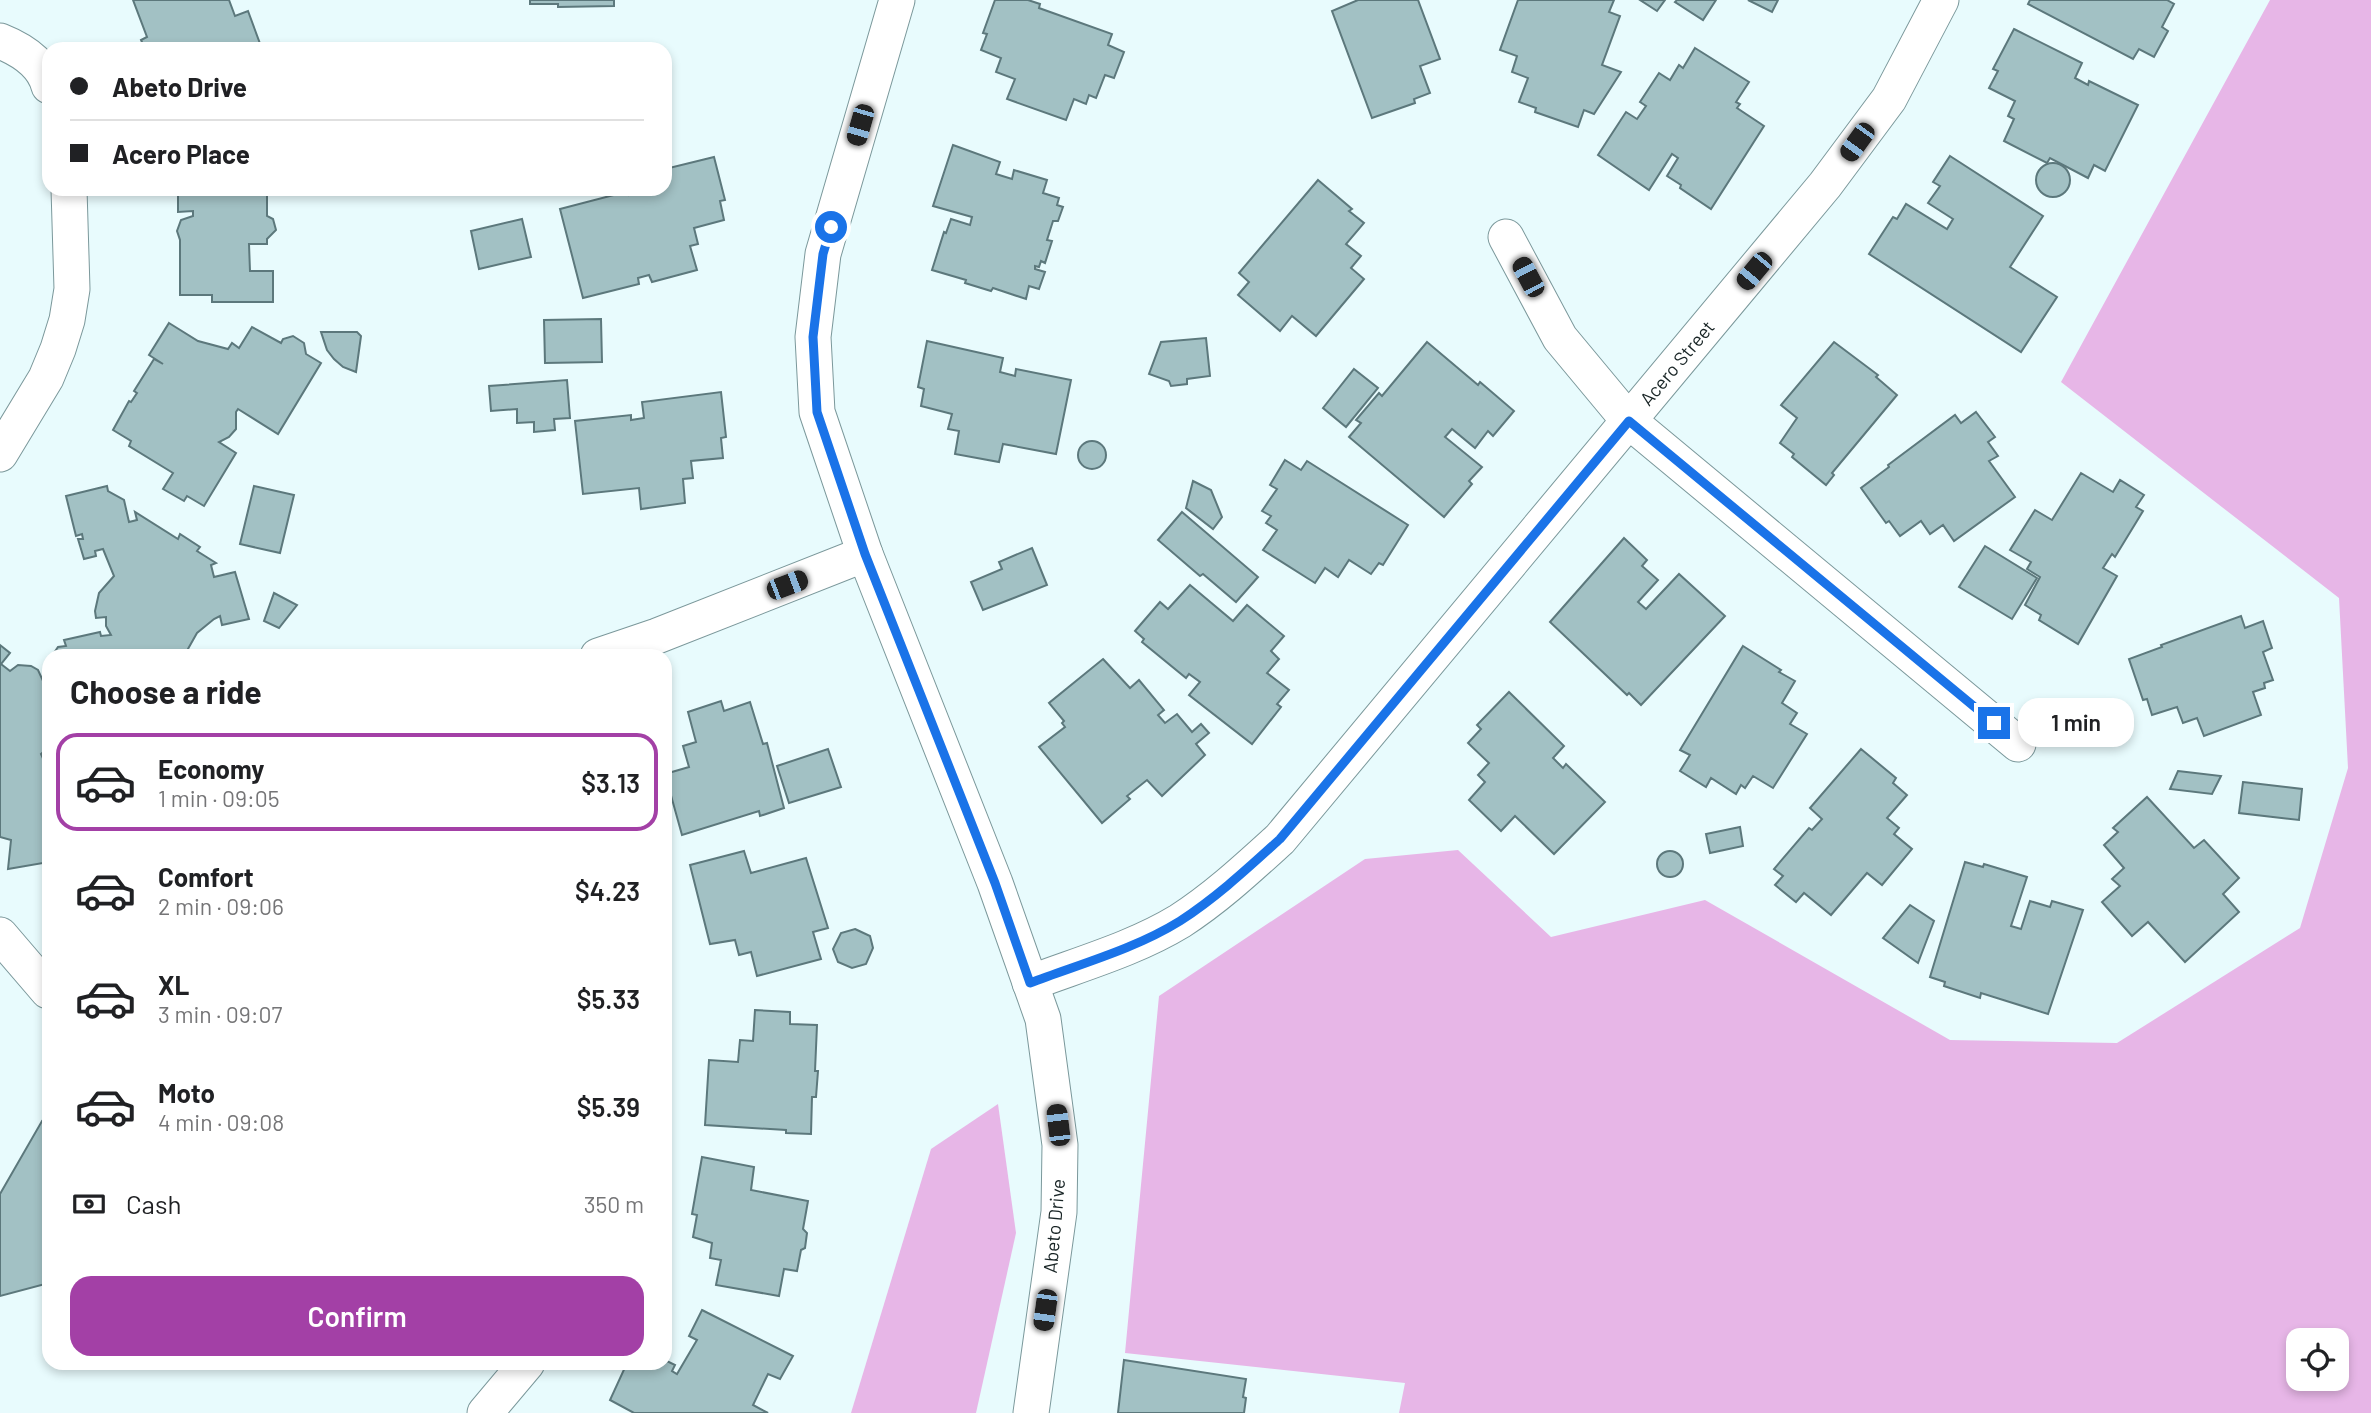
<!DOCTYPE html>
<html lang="en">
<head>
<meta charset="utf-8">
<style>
  :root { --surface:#fff; --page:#f2f2f2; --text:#202124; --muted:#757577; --line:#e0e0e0; --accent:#a340a6 }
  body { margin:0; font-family:Barlow,sans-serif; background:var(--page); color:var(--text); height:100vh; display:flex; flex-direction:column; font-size:26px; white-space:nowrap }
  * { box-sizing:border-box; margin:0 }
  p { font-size:23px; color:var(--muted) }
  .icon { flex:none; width:38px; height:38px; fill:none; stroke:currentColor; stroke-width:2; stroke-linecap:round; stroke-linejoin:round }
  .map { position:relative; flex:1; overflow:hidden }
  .panel { position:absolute; left:42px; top:649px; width:630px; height:721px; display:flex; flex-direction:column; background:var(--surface); border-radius:21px; box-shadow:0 4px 10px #0003 }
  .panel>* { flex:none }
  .guide { position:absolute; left:42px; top:42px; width:630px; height:154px; border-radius:21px; box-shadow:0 4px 10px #0003; display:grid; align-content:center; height:154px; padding:0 28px; background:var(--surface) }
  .buttons { position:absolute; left:2286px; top:1328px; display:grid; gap:14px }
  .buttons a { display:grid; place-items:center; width:63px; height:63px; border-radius:14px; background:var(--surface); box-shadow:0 4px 10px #0003; font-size:35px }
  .end { position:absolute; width:32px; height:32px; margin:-16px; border:9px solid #1a73e8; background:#fff; box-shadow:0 0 0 4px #fff }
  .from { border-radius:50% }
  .bubble { position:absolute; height:49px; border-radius:21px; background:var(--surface); box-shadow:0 4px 10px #0003; font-size:23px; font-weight:600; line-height:49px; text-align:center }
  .car { position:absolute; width:21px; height:42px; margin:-21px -10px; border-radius:9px; box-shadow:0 0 5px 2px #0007; background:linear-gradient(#222 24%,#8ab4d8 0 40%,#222 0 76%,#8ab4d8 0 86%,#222 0) }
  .guide b { display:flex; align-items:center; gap:24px; height:66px; font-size:26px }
  .guide b+b { border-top:2px solid var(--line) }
  .guide i { width:18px; height:18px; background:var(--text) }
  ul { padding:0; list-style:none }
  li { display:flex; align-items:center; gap:21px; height:98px; margin:0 14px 10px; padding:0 14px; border:4px solid transparent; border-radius:21px }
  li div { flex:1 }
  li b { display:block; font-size:26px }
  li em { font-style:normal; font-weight:600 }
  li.current { border-color:var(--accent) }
  li>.icon { width:63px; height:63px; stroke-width:1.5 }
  h2 { padding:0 28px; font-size:32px; line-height:84px }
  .pay { display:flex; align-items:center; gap:18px; height:77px; padding:0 28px; font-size:26px }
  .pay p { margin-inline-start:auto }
  .action { display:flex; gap:14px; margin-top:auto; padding:14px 28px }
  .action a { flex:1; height:80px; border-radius:21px; background:var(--accent); color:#fff; font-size:28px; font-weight:600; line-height:80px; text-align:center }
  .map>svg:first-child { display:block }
  .green { fill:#e7b6e7; fill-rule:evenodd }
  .building { fill:#a2c1c4; stroke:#5c787c; stroke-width:2 }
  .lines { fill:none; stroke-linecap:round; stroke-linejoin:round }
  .street-casing { stroke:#7b989b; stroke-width:37 }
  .street { stroke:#fff; stroke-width:35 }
  .route { stroke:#1a73e8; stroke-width:9 }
  .labels { text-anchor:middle; stroke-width:7; stroke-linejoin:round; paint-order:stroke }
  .street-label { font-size:19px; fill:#182425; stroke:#fff }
</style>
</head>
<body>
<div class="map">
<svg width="2371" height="1413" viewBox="0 0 2371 1413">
  <rect width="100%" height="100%" fill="#e8fbfd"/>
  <g class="green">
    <path d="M 2270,0 L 2371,0 L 2371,1413 L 1399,1413 L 1405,1383 L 1125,1353 L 1159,996 L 1365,859 L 1458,850 L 1551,937 L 1705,900 L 1950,1040 L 2117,1043 L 2300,928 L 2348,768 L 2339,598 L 2061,382 ZM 2298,1340 L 2336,1340 L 2336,1379 L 2298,1379 Z"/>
    <path d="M 998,1104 L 1016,1233 L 976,1413 L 851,1413 L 931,1149 Z"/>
  </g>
  <g class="building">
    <path d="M 133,0 L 229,0 L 235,16 L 248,11 L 262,49 L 145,49 L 141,40 L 147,37 Z"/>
    <path d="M 530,0 L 614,0 L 614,6 L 558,7 L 558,4 L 530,4 Z"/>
    <path d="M 995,0 L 1028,0 L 1040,4 L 1039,8 L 1112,34 L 1108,45 L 1124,52 L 1114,78 L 1105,75 L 1096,98 L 1089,95 L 1086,104 L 1074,99 L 1066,120 L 1007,99 L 1015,79 L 996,72 L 1001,58 L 981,50 L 987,34 L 983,33 Z"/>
    <path d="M 1358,0 L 1418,0 L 1440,59 L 1420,66 L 1430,93 L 1414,99 L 1415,103 L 1372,118 L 1332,11 Z"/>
    <path d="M 1518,0 L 1614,0 L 1609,12 L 1620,16 L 1602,65 L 1621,72 L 1594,114 L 1584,110 L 1578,127 L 1535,112 L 1536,108 L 1519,102 L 1528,78 L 1512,72 L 1517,56 L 1500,50 Z"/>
    <path d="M 1640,0 L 1665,0 L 1657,11 Z"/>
    <path d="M 1677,0 L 1716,0 L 1703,20 L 1675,2 Z"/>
    <path d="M 1748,0 L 1778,0 L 1772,12 Z"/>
    <path d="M 2030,0 L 2167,0 L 2174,4 L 2162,27 L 2168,31 L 2154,57 L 2139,49 L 2133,59 L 2028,4 Z"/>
    <path d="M 2014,29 L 2082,63 L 2075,78 L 2088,85 L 2089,81 L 2138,105 L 2105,171 L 2094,165 L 2088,178 L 2050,158 L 2047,163 L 2004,141 L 2014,119 L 2008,116 L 2015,101 L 1989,88 L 1998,71 L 1993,69 Z"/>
    <path d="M 1695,48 L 1749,82 L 1736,102 L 1740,104 L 1737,108 L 1764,126 L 1711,209 L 1680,188 L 1681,185 L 1667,176 L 1678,158 L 1672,154 L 1649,190 L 1598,155 L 1626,112 L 1637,119 L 1646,106 L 1640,102 L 1659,73 L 1670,80 L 1679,65 L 1683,68 Z"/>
    <path d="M 953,145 L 1000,162 L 996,174 L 1012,179 L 1014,170 L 1047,180 L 1043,193 L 1059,198 L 1057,205 L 1063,207 L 1058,221 L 1053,221 L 1047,240 L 1052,241 L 1045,263 L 1041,261 L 1039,267 L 1035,266 L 1035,269 L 1045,272 L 1039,289 L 1029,286 L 1026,299 L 993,288 L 991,291 L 965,283 L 966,280 L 932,270 L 944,232 L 946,233 L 951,219 L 970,225 L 972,217 L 933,206 Z"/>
    <path d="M 1950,156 L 2043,216 L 2010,267 L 2057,297 L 2021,352 L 1869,254 L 1893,217 L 1897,219 L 1906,204 L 1947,229 L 1953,219 L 1928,203 L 1940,186 L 1933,182 Z"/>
    <path d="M 714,157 L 725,200 L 720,201 L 724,220 L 694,228 L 698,244 L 690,246 L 697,270 L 652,282 L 649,275 L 638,278 L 639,284 L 583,298 L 560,209 L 629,191 L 629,195 L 642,191 L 642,189 L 665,189 L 665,169 Z"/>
    <circle cx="2053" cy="180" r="17"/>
    <path d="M 1318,180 L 1352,209 L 1349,211 L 1364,223 L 1346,244 L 1361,256 L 1351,268 L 1364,279 L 1316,336 L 1292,316 L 1280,331 L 1238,295 L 1249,282 L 1239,273 Z"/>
    <path d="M 178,189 L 267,189 L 267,216 L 273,219 L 276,230 L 267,239 L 267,244 L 249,244 L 250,271 L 273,271 L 273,302 L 212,302 L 212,295 L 180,295 L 180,240 L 177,231 L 181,220 L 193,216 L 193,211 L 178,212 Z"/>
    <path d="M 522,219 L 531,257 L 479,269 L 471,231 Z"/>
    <path d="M 601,319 L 602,362 L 545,363 L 544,320 Z"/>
    <path d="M 169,323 L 198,341 L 228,349 L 232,343 L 239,348 L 252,327 L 281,343 L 283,339 L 293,336 L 304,343 L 306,354 L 321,363 L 278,434 L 238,409 L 236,412 L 236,429 L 229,437 L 219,442 L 236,453 L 204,506 L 187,496 L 184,501 L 163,489 L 173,473 L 129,446 L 131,441 L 113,430 L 129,401 L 131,402 L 137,393 L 134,391 L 154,359 L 163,364 L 149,355 Z"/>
    <path d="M 321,332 L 357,332 L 361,336 L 356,372 L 343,367 L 334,359 L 327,350 Z"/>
    <path d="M 1206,338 L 1210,376 L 1187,379 L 1187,384 L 1171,386 L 1169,381 L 1149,374 L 1161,342 Z"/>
    <path d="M 927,341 L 1003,358 L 1000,372 L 1015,376 L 1016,369 L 1071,380 L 1056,454 L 1003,444 L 999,462 L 955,454 L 959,431 L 948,429 L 952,414 L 921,406 L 924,389 L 918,387 Z"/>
    <path d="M 1427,342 L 1478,385 L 1480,382 L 1514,411 L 1493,436 L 1488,431 L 1475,448 L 1452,429 L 1445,437 L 1482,467 L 1469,481 L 1472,484 L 1444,517 L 1349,437 L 1361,423 L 1356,420 L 1379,393 L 1382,396 Z"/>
    <path d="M 1834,342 L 1878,375 L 1876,377 L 1897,395 L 1832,473 L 1834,475 L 1826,485 L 1792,457 L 1794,454 L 1780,443 L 1797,418 L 1781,405 Z"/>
    <path d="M 1354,369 L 1378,388 L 1346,427 L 1323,408 Z"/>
    <path d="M 567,380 L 570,418 L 554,419 L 555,430 L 534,432 L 534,422 L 517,423 L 517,409 L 491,411 L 489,386 Z"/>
    <path d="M 721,392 L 726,437 L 721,438 L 723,458 L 691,461 L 693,478 L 683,479 L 685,503 L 641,509 L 639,488 L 583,494 L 575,421 L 631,415 L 631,420 L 644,418 L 642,402 Z"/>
    <path d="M 1976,412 L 1995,437 L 1988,442 L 1998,456 L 1989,461 L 2015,497 L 1954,541 L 1943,525 L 1930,534 L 1921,521 L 1900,536 L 1889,521 L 1886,523 L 1861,488 L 1889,467 L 1888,465 L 1955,415 L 1961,423 Z"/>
    <circle cx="1092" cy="455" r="14"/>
    <path d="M 1285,460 L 1301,470 L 1307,461 L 1408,525 L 1383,565 L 1379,563 L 1371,574 L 1349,560 L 1338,577 L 1325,568 L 1315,583 L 1263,550 L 1277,530 L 1266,523 L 1271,516 L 1262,511 L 1277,489 L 1270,485 Z"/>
    <path d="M 2081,473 L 2113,492 L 2120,480 L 2144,495 L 2136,507 L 2143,511 L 2115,557 L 2112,554 L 2103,568 L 2117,576 L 2078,644 L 2039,620 L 2041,615 L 2025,605 L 2040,577 L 2027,569 L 2031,562 L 2010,550 L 2035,510 L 2052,520 Z"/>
    <path d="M 1193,481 L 1211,490 L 1222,517 L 1213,529 L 1186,508 Z"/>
    <path d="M 107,486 L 108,491 L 124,500 L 129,522 L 137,520 L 135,512 L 178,539 L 180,534 L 200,547 L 197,551 L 216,563 L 211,565 L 214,577 L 235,572 L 249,619 L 222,625 L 220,616 L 214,619 L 197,633 L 184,656 L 52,656 L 58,647 L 66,646 L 64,640 L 100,632 L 101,636 L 111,635 L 106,626 L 106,617 L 96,618 L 95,611 L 99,593 L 114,576 L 103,549 L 95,551 L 96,556 L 84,559 L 78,539 L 83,539 L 82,534 L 76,536 L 66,496 Z"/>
    <path d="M 254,486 L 294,495 L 280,553 L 240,544 Z"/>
    <path d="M 1182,512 L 1258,577 L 1236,602 L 1203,574 L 1200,576 L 1158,540 Z"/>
    <path d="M 1624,538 L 1647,560 L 1642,566 L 1658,580 L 1638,602 L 1646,609 L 1679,574 L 1725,616 L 1641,705 L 1629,693 L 1627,695 L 1550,622 Z"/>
    <path d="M 1985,546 L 2037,578 L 2012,619 L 1959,587 Z"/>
    <path d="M 1032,548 L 1047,585 L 983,610 L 971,582 L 1002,569 L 999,562 Z"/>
    <path d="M 1190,585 L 1233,621 L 1247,605 L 1284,636 L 1271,651 L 1279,659 L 1267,673 L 1289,690 L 1277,704 L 1281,707 L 1252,744 L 1189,695 L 1200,682 L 1189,674 L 1186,678 L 1142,642 L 1144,639 L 1135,631 L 1160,602 L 1168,609 Z"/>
    <path d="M 274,593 L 297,605 L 279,628 L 264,621 Z"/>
    <path d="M 2241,616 L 2245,628 L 2263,621 L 2272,648 L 2263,652 L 2273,680 L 2264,683 L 2265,688 L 2253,692 L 2261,715 L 2204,736 L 2197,718 L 2183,723 L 2177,707 L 2152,715 L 2147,699 L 2143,700 L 2129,659 L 2162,647 L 2161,645 Z"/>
    <path d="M 0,645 L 10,653 L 1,664 L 10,671 L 18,665 L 31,666 L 38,670 L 43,681 L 49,686 L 49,747 L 41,754 L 49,772 L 49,862 L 8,869 L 11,840 L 0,837 Z"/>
    <path d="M 1743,646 L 1781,670 L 1779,672 L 1795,681 L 1782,703 L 1797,713 L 1790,724 L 1807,734 L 1773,788 L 1753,776 L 1745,788 L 1741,785 L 1736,794 L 1711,778 L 1706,787 L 1680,771 L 1690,755 L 1680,750 Z"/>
    <path d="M 1103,659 L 1130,688 L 1139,680 L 1164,710 L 1158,715 L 1165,723 L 1177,714 L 1192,732 L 1201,724 L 1209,733 L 1196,744 L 1205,755 L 1162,796 L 1147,780 L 1127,796 L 1130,799 L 1102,823 L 1039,747 L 1065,727 L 1062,723 L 1064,721 L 1049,703 Z"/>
    <path d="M 1509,692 L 1564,746 L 1553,758 L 1563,768 L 1566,764 L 1605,802 L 1554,854 L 1515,816 L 1501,831 L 1469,800 L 1485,782 L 1478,775 L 1489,763 L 1468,743 L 1481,729 L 1477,725 Z"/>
    <path d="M 721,701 L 724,711 L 750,702 L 763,744 L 767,743 L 784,808 L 760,816 L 759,811 L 682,835 L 665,774 L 689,767 L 683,746 L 696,742 L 688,712 Z"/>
    <path d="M 828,749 L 841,787 L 789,803 L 777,766 Z"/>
    <path d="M 1861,749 L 1896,778 L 1893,783 L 1907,795 L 1887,818 L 1899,828 L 1894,834 L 1912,849 L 1882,885 L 1867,873 L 1831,915 L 1804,893 L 1796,902 L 1775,885 L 1783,876 L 1774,869 L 1809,828 L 1812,830 L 1822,819 L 1810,808 Z"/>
    <path d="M 2178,771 L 2221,776 L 2212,794 L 2170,789 Z"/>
    <path d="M 2243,782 L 2302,789 L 2299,820 L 2239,813 Z"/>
    <path d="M 2147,797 L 2194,848 L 2204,840 L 2239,878 L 2223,894 L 2239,912 L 2185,962 L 2148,922 L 2132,936 L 2102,902 L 2120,886 L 2112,879 L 2124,868 L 2104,845 L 2118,832 L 2113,828 Z"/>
    <path d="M 1740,827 L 1743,846 L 1710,853 L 1706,834 Z"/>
    <path d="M 744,851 L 751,873 L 806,858 L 828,928 L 813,932 L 821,959 L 757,976 L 751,952 L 739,955 L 735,940 L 710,944 L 690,865 Z"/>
    <circle cx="1670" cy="864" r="13"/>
    <path d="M 1965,862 L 1983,867 L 1984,864 L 2027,877 L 2011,926 L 2021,929 L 2030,901 L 2050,907 L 2052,901 L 2083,910 L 2048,1014 L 1981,993 L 1980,998 L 1944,986 L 1945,982 L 1930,977 Z"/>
    <path d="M 1910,905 L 1934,921 L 1918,963 L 1883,938 Z"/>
    <path d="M 855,929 L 870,936 L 873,948 L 866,964 L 852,968 L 838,962 L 833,949 L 841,933 Z"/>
    <path d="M 755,1010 L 790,1012 L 790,1024 L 817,1025 L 815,1071 L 818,1071 L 816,1097 L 812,1097 L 811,1134 L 786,1133 L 786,1130 L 705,1125 L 709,1060 L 738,1062 L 740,1040 L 753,1041 Z"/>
    <path d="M 42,1121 L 49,1125 L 49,1283 L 0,1296 L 0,1194 Z"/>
    <path d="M 702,1157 L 754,1167 L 751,1190 L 808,1201 L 803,1229 L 807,1233 L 805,1248 L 801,1250 L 797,1271 L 784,1269 L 779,1296 L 716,1285 L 721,1260 L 710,1258 L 712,1243 L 693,1237 L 697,1215 L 692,1214 Z"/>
    <path d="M 702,1310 L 793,1356 L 780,1379 L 768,1374 L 753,1405 L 768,1413 L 634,1413 L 610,1400 L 627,1363 L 665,1363 L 665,1360 L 675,1365 L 672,1371 L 677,1374 L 697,1340 L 689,1336 Z"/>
    <path d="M 1124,1360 L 1246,1379 L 1243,1397 L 1246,1398 L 1244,1413 L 1118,1413 Z"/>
  </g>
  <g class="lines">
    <g class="street-casing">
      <g id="street">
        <path d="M 897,0 L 823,254 L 813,337 L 817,412 L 865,554 L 995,883 L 1043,1019 L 1060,1145 L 1059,1212 L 1031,1413"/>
        <path d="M 0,41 C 20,49 43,63 49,86"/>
        <path d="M 1506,237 L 1560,338 L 1629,421 L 2018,744"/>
        <path d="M 0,454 L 46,378 L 58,349 L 67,320 L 72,289 L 69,189"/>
        <path d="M 598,656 L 657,636 L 865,554"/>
        <path d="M 0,935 L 48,991"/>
        <path d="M 1030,983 C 1080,964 1134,949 1180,921 C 1217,897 1248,868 1280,839 L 1825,185 L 1889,99 L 1941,0"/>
        <path d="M 485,1413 L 527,1363"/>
      </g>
    </g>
    <use href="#street" class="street"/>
  </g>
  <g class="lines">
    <path class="route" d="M 831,227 L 823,254 L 813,337 L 817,412 L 865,554 L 995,883 L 1030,983 C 1080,964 1135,949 1180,921 C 1217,897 1248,868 1280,839 L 1629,421 L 1994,723"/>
  </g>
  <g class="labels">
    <g class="street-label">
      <text transform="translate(1677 363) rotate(-50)" y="7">Acero Street</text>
      <text transform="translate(1054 1226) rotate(-85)" y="7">Abeto Drive</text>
    </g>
  </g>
</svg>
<div class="buttons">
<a><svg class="icon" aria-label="locate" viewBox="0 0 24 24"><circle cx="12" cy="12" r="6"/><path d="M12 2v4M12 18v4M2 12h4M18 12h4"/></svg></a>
</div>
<i class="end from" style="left:831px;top:227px"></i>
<i class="end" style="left:1994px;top:723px"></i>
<div class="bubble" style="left:2018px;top:698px;width:116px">1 min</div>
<i class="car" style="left:860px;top:125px;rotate:196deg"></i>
<i class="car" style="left:1857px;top:142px;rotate:216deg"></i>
<i class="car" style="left:1754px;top:271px;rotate:220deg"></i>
<i class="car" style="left:1528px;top:277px;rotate:332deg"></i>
<i class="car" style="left:787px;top:585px;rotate:69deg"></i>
<i class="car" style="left:1058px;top:1125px;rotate:353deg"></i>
<i class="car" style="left:1045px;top:1310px;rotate:188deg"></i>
<div class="guide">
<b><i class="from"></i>Abeto Drive</b>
<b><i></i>Acero Place</b>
</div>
<section class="panel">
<h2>Choose a ride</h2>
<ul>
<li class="current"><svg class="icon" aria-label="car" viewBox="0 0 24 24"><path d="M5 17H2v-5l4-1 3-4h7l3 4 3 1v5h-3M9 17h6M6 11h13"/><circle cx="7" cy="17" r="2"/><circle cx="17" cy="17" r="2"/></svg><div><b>Economy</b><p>1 min · 09:05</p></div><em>$3.13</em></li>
<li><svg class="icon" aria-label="car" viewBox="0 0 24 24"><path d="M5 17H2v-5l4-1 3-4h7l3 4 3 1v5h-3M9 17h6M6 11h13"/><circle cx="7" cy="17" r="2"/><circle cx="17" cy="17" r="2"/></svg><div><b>Comfort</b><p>2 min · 09:06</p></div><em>$4.23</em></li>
<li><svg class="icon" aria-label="car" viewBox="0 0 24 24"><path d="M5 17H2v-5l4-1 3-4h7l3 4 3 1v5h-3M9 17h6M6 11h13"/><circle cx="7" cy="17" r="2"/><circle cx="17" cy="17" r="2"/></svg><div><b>XL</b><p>3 min · 09:07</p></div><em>$5.33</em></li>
<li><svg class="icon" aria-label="car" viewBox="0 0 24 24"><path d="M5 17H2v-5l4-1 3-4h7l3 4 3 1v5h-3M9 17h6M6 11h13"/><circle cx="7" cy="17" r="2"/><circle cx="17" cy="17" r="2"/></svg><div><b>Moto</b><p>4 min · 09:08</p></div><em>$5.39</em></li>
</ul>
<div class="pay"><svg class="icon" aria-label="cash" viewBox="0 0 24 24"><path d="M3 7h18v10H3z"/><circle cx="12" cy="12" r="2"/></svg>Cash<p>350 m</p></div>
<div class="action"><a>Confirm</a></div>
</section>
</div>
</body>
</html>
